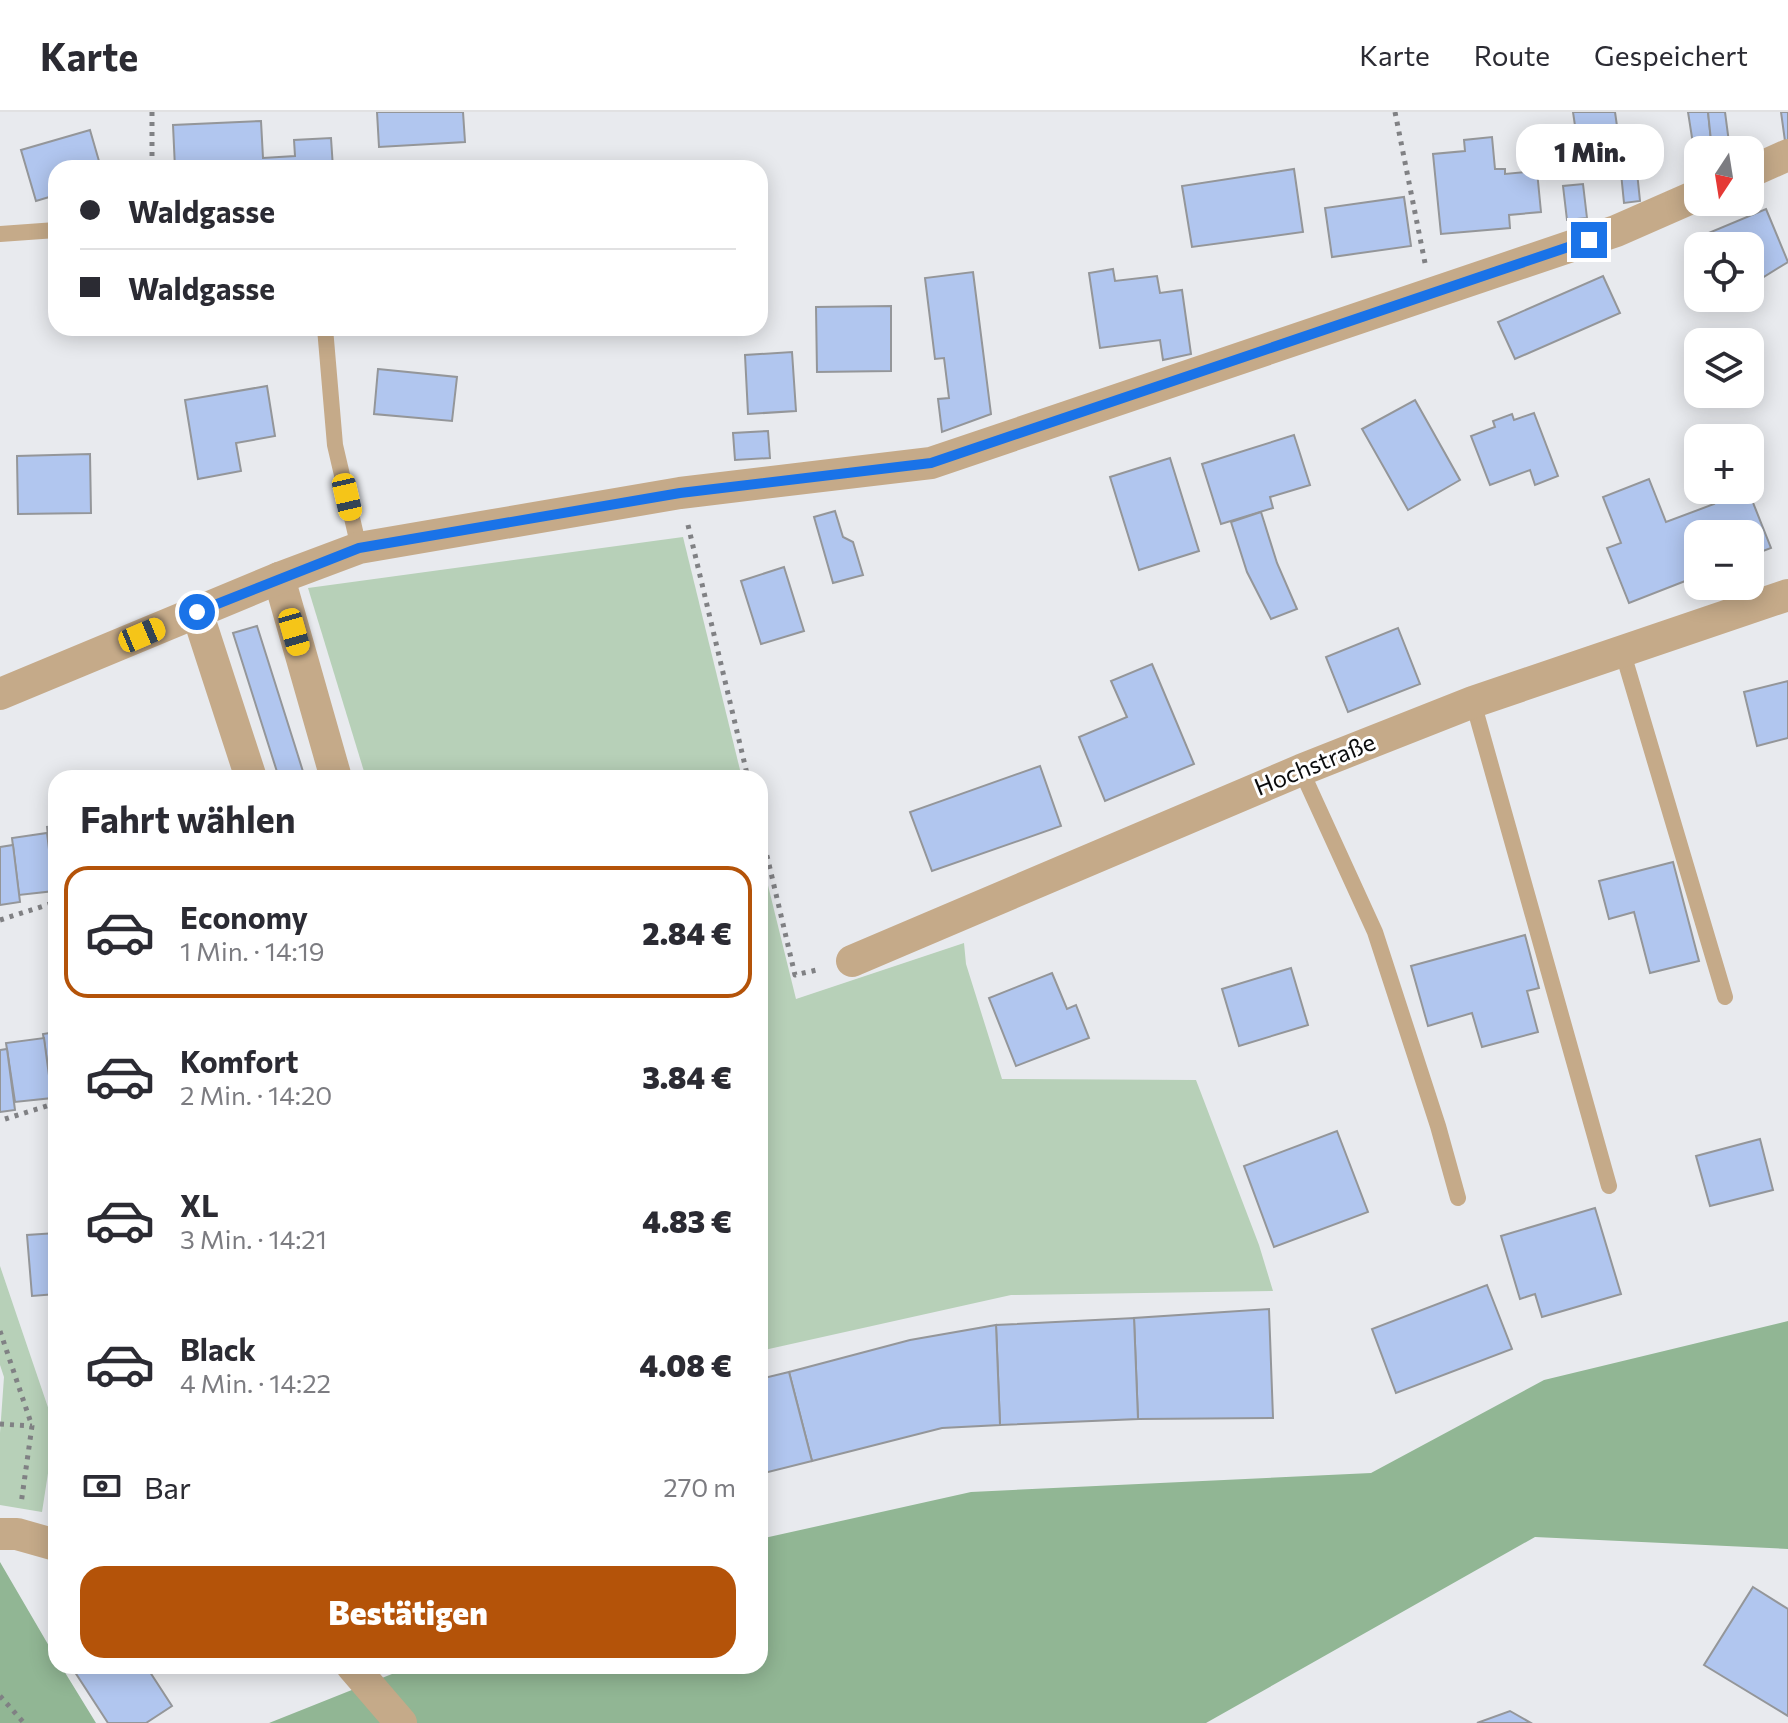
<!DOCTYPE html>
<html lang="de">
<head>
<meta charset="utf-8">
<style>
  :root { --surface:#fff; --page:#f2f2f3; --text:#2b2b33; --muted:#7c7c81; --line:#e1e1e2; --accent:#b45309 }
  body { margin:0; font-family:Commissioner,sans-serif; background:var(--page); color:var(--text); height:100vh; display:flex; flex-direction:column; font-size:30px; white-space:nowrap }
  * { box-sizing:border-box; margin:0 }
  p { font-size:26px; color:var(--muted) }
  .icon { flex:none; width:44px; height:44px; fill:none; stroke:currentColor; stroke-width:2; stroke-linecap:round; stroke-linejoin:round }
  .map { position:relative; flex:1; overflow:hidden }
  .drawer { position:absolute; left:48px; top:658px; width:720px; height:904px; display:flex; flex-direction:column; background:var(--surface); border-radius:24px; box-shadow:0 4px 20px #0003 }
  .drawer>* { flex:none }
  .hud { position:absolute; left:48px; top:48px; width:720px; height:176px; border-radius:24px; box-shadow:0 4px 20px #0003; display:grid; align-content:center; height:176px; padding:0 32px; background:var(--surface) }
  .needle { width:52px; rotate:192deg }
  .controls { position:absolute; left:1684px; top:24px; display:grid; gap:16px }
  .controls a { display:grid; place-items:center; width:80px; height:80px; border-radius:16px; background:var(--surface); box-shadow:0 4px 20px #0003; font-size:40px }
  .end { position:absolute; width:36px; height:36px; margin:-18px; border:10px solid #1a73e8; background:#fff; box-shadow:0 0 0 4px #fff }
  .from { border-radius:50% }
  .bubble { position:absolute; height:56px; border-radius:24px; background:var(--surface); box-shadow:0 4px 20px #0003; font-size:26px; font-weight:800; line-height:56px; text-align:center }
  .car { position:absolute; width:24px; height:48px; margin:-24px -12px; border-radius:10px; box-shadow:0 0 6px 2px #0007; background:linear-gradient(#f5c518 24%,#345 0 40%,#f5c518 0 76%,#345 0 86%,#f5c518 0) }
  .hud b { display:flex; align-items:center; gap:28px; height:76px; font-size:30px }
  .hud b+b { border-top:2px solid var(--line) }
  .hud i { width:20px; height:20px; background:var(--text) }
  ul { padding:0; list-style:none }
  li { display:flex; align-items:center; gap:24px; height:132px; margin:0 16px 12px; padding:0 16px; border:4px solid transparent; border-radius:24px }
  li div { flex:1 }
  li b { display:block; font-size:30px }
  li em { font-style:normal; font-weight:800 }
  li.selected { border-color:var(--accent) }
  li>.icon { width:72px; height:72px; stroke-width:1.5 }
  h2 { padding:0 32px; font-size:36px; line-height:96px }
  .pay { display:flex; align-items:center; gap:20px; height:88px; padding:0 32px; font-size:30px }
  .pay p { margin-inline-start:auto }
  .primary-button { display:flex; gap:16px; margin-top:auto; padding:16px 32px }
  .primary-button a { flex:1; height:92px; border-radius:24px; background:var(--accent); color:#fff; font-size:32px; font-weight:800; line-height:92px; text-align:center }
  header { display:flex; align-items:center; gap:48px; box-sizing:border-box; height:112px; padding:0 40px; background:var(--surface); border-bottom:2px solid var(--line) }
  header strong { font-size:38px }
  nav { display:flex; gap:44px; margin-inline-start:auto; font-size:28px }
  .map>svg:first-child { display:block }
  .green { fill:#b7d0b8 }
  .forest { fill:#91b694 }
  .building { fill:#b1c6ef; stroke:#949699; stroke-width:2 }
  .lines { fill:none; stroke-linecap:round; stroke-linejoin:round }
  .path { stroke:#808184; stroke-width:5; stroke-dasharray:4 6; stroke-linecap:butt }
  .service { stroke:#c5aa89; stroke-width:16 }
  .minor { stroke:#c5aa89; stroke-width:32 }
  .route { stroke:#1a73e8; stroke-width:10 }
  .labels { text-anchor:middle; stroke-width:6; stroke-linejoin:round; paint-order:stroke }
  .street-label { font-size:24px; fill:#0b0c0d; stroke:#fff }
</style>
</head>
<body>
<header>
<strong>Karte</strong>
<nav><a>Karte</a><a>Route</a><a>Gespeichert</a></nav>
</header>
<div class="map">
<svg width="1788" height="1611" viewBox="0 0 1788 1611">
  <rect width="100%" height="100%" fill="#e8eaee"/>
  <g class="green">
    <path d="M 683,425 L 742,666 L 366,666 L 308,476 Z"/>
    <path d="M 760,741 L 796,887 L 964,831 L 966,852 L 1002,967 L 1196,968 L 1259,1133 L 1273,1179 L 1011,1183 L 760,1239 Z"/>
    <path d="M 0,1154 L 55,1316 L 42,1400 L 0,1393 L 0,1321 L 4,1265 L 0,1253 Z"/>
  </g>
  <g class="forest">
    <path d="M 1788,1209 L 1788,1437 L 1535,1425 L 1206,1611 L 269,1611 L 412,1554 L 760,1554 L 760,1427 L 971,1380 L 1371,1361 L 1544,1268 Z"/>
    <path d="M 0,1450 L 56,1546 L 56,1554 L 61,1554 L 96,1611 L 0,1611 Z"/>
  </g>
  <g class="building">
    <path d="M 377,0 L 463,0 L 465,30 L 379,35 Z"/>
    <path d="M 1573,0 L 1615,0 L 1620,35 L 1579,41 Z"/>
    <path d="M 1688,0 L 1708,0 L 1712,38 L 1698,38 L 1698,64 Z"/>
    <path d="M 1708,0 L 1725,0 L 1730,38 L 1712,38 Z"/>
    <path d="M 1781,0 L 1788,0 L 1788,29 L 1785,29 Z"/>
    <path d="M 261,9 L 263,46 L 295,44 L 294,28 L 331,26 L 333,56 L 175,56 L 173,13 Z"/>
    <path d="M 90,18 L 101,56 L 56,56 L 56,83 L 36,89 L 21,38 Z"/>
    <path d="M 1492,25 L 1495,57 L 1505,57 L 1505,62 L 1537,59 L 1541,100 L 1509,103 L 1510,116 L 1441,122 L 1433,42 L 1465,39 L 1464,28 Z"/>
    <path d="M 1294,57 L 1303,120 L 1192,135 L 1182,74 Z"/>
    <path d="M 1637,60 L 1640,89 L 1624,91 L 1621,61 Z"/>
    <path d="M 1583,72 L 1587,106 L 1567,108 L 1563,74 Z"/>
    <path d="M 1404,85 L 1411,134 L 1332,145 L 1325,96 Z"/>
    <path d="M 1766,97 L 1788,150 L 1762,166 L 1753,145 L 1750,146 L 1750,134 L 1698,134 L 1698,155 L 1687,130 Z"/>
    <path d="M 1113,157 L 1115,169 L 1157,164 L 1160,181 L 1182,178 L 1191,242 L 1163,248 L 1160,228 L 1100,236 L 1089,161 Z"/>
    <path d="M 973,160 L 991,302 L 942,320 L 938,287 L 949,286 L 944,246 L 935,247 L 925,166 Z"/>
    <path d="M 1603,164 L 1620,201 L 1515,247 L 1498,210 Z"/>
    <path d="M 891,194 L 891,259 L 817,260 L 816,195 Z"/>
    <path d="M 792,240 L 796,299 L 748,302 L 745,243 Z"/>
    <path d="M 378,257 L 457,265 L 452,309 L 374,302 Z"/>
    <path d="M 267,274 L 275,324 L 236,331 L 241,359 L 198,367 L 185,288 Z"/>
    <path d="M 1415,288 L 1460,368 L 1408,398 L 1362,317 Z"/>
    <path d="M 1534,301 L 1558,364 L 1535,373 L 1530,358 L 1490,373 L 1471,324 L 1495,315 L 1493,309 L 1512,302 L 1514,308 Z"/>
    <path d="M 768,319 L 770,346 L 735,348 L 733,321 Z"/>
    <path d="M 1294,323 L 1310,373 L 1270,385 L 1273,396 L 1221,412 L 1202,352 Z"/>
    <path d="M 90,342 L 91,401 L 18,402 L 17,344 Z"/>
    <path d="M 1170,346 L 1199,439 L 1139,458 L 1110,365 Z"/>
    <path d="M 1649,367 L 1666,410 L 1714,392 L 1708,378 L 1748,378 L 1771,436 L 1750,444 L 1750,422 L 1698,422 L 1698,464 L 1629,491 L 1607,436 L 1621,431 L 1603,385 Z"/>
    <path d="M 835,399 L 843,425 L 853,430 L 863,463 L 833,471 L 814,405 Z"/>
    <path d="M 1261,400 L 1277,451 L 1297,497 L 1271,507 L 1247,460 L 1231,410 Z"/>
    <path d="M 784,455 L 804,519 L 761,532 L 741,469 Z"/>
    <path d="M 257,514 L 295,634 L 305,666 L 279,666 L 233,521 Z"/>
    <path d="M 1398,516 L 1420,572 L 1348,600 L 1326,545 Z"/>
    <path d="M 1152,552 L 1194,652 L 1105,689 L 1079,625 L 1127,605 L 1111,569 Z"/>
    <path d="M 1788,569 L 1788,626 L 1757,634 L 1744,580 Z"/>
    <path d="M 1040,654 L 1061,714 L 932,759 L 910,700 Z"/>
    <path d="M 56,714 L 56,771 L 53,771 L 47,715 Z"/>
    <path d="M 47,721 L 54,779 L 19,783 L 12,726 Z"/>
    <path d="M 13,733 L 20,790 L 0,793 L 0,735 Z"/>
    <path d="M 1673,750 L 1699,849 L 1650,861 L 1634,800 L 1609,807 L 1599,769 Z"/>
    <path d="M 1525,823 L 1539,876 L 1527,879 L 1538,920 L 1482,935 L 1472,901 L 1428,914 L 1411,854 Z"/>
    <path d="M 1291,856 L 1308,913 L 1239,934 L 1222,877 Z"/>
    <path d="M 1052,861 L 1067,897 L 1076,893 L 1089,926 L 1016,954 L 989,886 Z"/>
    <path d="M 56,920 L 56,977 L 51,977 L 43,922 Z"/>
    <path d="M 44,926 L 52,986 L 15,990 L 6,931 Z"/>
    <path d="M 7,937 L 15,998 L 0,1000 L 0,938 Z"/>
    <path d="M 1337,1019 L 1368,1100 L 1274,1135 L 1244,1054 Z"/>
    <path d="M 1760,1027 L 1773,1078 L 1710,1094 L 1696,1044 Z"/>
    <path d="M 1595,1096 L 1621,1182 L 1542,1205 L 1535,1182 L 1520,1187 L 1501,1124 Z"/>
    <path d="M 56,1121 L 56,1182 L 32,1184 L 27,1123 Z"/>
    <path d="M 1487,1173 L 1512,1237 L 1396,1281 L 1372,1217 Z"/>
    <path d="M 1269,1197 L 1273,1306 L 1138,1307 L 1134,1206 Z"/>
    <path d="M 1134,1206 L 1138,1307 L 1000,1313 L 996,1213 Z"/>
    <path d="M 996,1213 L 1000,1313 L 942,1316 L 812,1349 L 789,1260 L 910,1228 Z"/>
    <path d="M 789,1260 L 812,1349 L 760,1362 L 760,1267 Z"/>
    <path d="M 1753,1475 L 1788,1497 L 1788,1604 L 1704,1553 Z"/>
    <path d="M 71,1554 L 146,1554 L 172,1594 L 146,1611 L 108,1611 Z"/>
    <path d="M 1510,1599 L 1531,1611 L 1477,1611 Z"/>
  </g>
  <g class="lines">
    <g class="path">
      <path d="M 152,0 L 152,56"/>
      <path d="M 1395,0 L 1425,151"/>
      <path d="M 688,413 L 748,666"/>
      <path d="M 760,714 L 795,863 L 821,857"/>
      <path d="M 0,808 L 56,790"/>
      <path d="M 5,1007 L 56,991"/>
      <path d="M 0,1219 L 32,1314 L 21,1392"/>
      <path d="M 0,1312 L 32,1314"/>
      <path d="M 0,1584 L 24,1611"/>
    </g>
    <g class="service">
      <path d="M 0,122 L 56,118"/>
      <path d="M 325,216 L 335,333 L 359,436"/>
      <path d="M 1622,538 L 1725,885"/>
      <path d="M 1473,590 L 1609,1074"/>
      <path d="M 1301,658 L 1375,820 L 1438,1014 L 1458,1086"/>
    </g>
    <g class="minor">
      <path d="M 1750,60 L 1788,43"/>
      <path d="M 279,466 L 336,666"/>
      <path d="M 197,500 L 251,666"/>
      <path d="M 0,582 L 279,466 L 359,436 L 680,381 L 931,351 L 1616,119 L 1698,83"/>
      <path d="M 852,849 L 1301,658 L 1473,590 L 1788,483"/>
      <path d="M 0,1422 L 17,1422 L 56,1433"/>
      <path d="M 352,1554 L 401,1611"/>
    </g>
  </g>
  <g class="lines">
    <path class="route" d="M 197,500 L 359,436 L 680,381 L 931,351 L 1589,128"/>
  </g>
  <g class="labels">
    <g class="street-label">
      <text transform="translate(1315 653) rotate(-22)" y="8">Hochstraße</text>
    </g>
  </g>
</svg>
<div class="controls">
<a><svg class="needle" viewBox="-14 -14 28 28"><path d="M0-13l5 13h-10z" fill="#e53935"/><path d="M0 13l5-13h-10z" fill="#7c7c81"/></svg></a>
<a><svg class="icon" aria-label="locate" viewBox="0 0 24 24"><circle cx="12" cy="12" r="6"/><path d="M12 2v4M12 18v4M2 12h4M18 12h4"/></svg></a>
<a><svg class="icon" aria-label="layers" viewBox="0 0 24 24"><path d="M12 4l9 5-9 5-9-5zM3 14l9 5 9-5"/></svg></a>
<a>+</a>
<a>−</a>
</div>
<i class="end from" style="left:197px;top:500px"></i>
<i class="end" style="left:1589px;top:128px"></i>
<div class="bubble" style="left:1516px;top:12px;width:148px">1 Min.</div>
<i class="car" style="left:347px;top:385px;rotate:167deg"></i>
<i class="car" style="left:294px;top:520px;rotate:164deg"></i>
<i class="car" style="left:142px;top:523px;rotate:67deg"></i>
<div class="hud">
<b><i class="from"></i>Waldgasse</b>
<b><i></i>Waldgasse</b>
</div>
<section class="drawer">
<h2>Fahrt wählen</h2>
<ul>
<li class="selected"><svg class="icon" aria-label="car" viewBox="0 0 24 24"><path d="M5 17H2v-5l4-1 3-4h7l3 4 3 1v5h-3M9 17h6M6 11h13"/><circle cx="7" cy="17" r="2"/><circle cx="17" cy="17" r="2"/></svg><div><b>Economy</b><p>1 Min. · 14:19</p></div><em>2.84 €</em></li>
<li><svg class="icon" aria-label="car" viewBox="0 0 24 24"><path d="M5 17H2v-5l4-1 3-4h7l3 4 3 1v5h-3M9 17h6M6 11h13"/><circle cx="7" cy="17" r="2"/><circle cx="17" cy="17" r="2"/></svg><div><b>Komfort</b><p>2 Min. · 14:20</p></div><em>3.84 €</em></li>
<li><svg class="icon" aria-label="car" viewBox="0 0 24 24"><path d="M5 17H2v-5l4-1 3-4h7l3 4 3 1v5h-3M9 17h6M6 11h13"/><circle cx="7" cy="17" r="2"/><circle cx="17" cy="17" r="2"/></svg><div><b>XL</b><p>3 Min. · 14:21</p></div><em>4.83 €</em></li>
<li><svg class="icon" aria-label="car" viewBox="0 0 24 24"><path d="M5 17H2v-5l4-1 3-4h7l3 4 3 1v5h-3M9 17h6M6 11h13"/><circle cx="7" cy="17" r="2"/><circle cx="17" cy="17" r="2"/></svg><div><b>Black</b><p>4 Min. · 14:22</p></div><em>4.08 €</em></li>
</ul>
<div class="pay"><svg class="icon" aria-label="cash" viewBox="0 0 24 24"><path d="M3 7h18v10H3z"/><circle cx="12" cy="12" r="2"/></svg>Bar<p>270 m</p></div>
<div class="primary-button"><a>Bestätigen</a></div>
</section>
</div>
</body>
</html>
